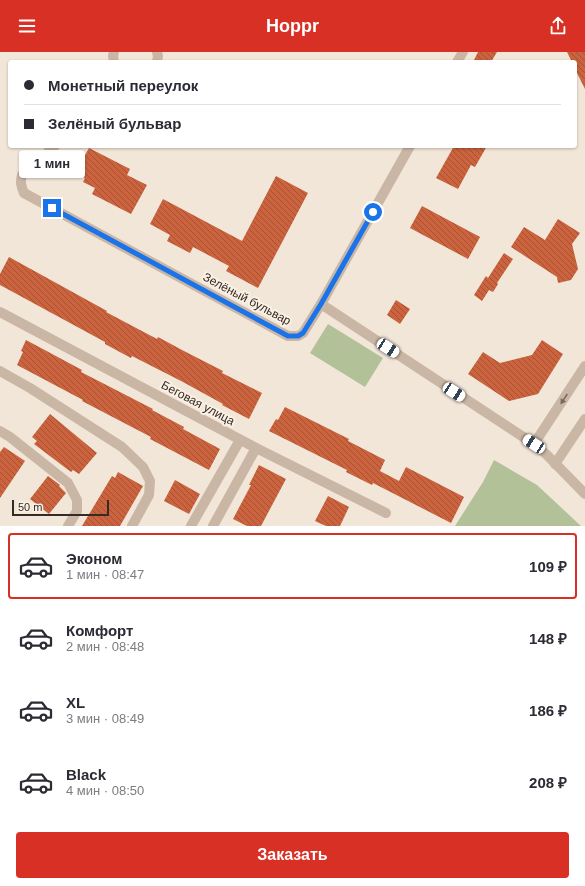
<!DOCTYPE html>
<html lang="ru">
<head>
<meta charset="utf-8">
<style>
  :root { --surface:#fff; --page:#f2f2f3; --text:#2b2b33; --muted:#7c7c81; --line:#e1e1e2; --accent:#d93025 }
  body { margin:0; font-family:Arial,sans-serif; background:var(--page); color:var(--text); height:100vh; display:flex; flex-direction:column; font-size:15px; white-space:nowrap }
  * { box-sizing:border-box; margin:0 }
  p { font-size:13px; color:var(--muted) }
  .icon { flex:none; width:22px; height:22px; fill:none; stroke:currentColor; stroke-width:2; stroke-linecap:round; stroke-linejoin:round }
  .map { position:relative; height:474px; overflow:hidden }
  .drawer { display:flex; flex-direction:column; background:var(--surface); flex:1 }
  .drawer>* { flex:none }
  .top-card { position:absolute; left:8px; top:8px; width:569px; height:88px; border-radius:4px; box-shadow:0 1px 3px #0004; display:grid; align-content:center; height:88px; padding:0 16px; background:var(--surface) }
  .scale { position:absolute; left:12px; bottom:10px; width:97px; box-sizing:border-box; padding-left:4px; border:2px solid #352b26; border-top:0; font-size:11px; line-height:14px; white-space:nowrap; color:#352b26; -webkit-text-stroke:3px #faf0e4; paint-order:stroke }
  .end { position:absolute; width:18px; height:18px; margin:-9px; border:5px solid #1a73e8; background:#fff; box-shadow:0 0 0 2px #fff }
  .from { border-radius:50% }
  .bubble { position:absolute; height:28px; border-radius:4px; background:var(--surface); box-shadow:0 1px 3px #0004; font-size:13px; font-weight:700; line-height:28px; text-align:center }
  .car { position:absolute; width:12px; height:24px; margin:-12px -6px; border-radius:5px; box-shadow:0 0 3px 1px #0007; background:linear-gradient(#fff 24%,#345 0 40%,#fff 0 76%,#345 0 86%,#fff 0) }
  .top-card b { display:flex; align-items:center; gap:14px; height:38px; font-size:15px }
  .top-card b+b { border-top:1px solid var(--line) }
  .top-card i { width:10px; height:10px; background:var(--text) }
  ul { padding:7px 0 0; list-style:none }
  li { display:flex; align-items:center; gap:12px; height:66px; margin:0 8px 6px; padding:0 8px; border:2px solid transparent; border-radius:4px }
  li div { flex:1 }
  li b { display:block; font-size:15px }
  li em { font-style:normal; font-weight:700 }
  li.selected { border-color:var(--accent) }
  li>.icon { width:36px; height:36px; stroke-width:1.5 }
  .cta { display:flex; gap:8px; margin-top:auto; padding:8px 16px }
  .cta a { flex:1; height:46px; border-radius:4px; background:var(--accent); color:#fff; font-size:16px; font-weight:700; line-height:46px; text-align:center }
  header { display:flex; justify-content:space-between; align-items:center; height:52px; padding:0 16px; background:var(--accent); color:#fff; font-size:18px; font-weight:700 }
  .map>svg:first-child { display:block }
  .pitch { fill:#b2c198 }
  .building { fill:url(#building-back-hatch) }
  .lines { fill:none; stroke-linecap:round; stroke-linejoin:round }
  .minor { stroke:#cab6a4; stroke-width:10 }
  .oneway { fill:#786a5f }
  .route { stroke:#1a73e8; stroke-width:5 }
  .labels { text-anchor:middle; stroke-width:4; stroke-linejoin:round; paint-order:stroke }
  .street-label { font-size:12px; fill:#352b26; stroke:#faf0e4 }
</style>
</head>
<body>
<header><svg class="icon" aria-label="menu" viewBox="0 0 24 24"><path d="M4 6h16M4 12h16M4 18h16"/></svg>Hoppr<svg class="icon" aria-label="share" viewBox="0 0 24 24"><path d="M12 15V3M7 8l5-5 5 5M5 13v7h14v-7"/></svg></header>
<div class="map">
<svg width="585" height="474" viewBox="0 0 585 474">
  <defs>
    <pattern id="building-back-hatch" width="6" height="6" patternUnits="userSpaceOnUse"><rect width="6" height="6" fill="#ca633e"/><path d="M-1 5l2 2M0 0l6 6M5-1l2 2" fill="none" stroke="#a55234"/></pattern>
  </defs>
  <rect width="100%" height="100%" fill="#f2e6d8"/>
  <g class="pitch">
    <path d="M 328,272 L 383,306 L 365,335 L 310,301 Z"/>
    <path d="M 494,408 L 537,433 L 581,474 L 455,474 L 483,430 Z"/>
  </g>
  <g class="building">
    <path d="M 478,0 L 497,0 L 491,10 L 473,10 Z"/>
    <path d="M 567,0 L 585,0 L 585,37 L 575,17 L 575,10 L 572,10 Z"/>
    <path d="M 454,94 L 487,94 L 475,115 L 471,113 L 458,137 L 436,126 Z"/>
    <path d="M 89,96 L 130,117 L 127,123 L 147,133 L 131,162 L 92,142 L 95,136 L 83,130 L 85,126 L 70,117 L 78,102 L 84,105 Z"/>
    <path d="M 276,124 L 308,141 L 258,236 L 226,219 L 229,214 L 193,195 L 190,201 L 167,189 L 170,183 L 150,172 L 163,147 L 242,189 Z"/>
    <path d="M 422,154 L 480,185 L 468,207 L 410,176 Z"/>
    <path d="M 558,167 L 580,181 L 572,192 L 578,217 L 571,228 L 558,231 L 557,225 L 511,195 L 524,175 L 545,188 Z"/>
    <path d="M 504,201 L 513,207 L 497,231 L 498,232 L 493,240 L 489,238 L 482,249 L 474,243 L 486,224 L 488,226 Z"/>
    <path d="M 9,205 L 107,259 L 106,260 L 157,287 L 158,285 L 182,298 L 223,319 L 222,321 L 262,341 L 249,367 L 222,353 L 223,352 L 183,330 L 132,304 L 131,306 L 105,292 L 105,290 L 0,233 L 0,222 Z"/>
    <path d="M 396,248 L 410,257 L 400,272 L 387,263 Z"/>
    <path d="M 26,288 L 82,318 L 81,320 L 153,357 L 152,358 L 184,375 L 183,377 L 220,397 L 209,418 L 150,387 L 151,385 L 82,349 L 83,348 L 17,313 L 23,300 L 21,299 Z"/>
    <path d="M 542,288 L 563,302 L 538,342 L 509,349 L 468,322 L 483,300 L 500,311 L 532,303 Z"/>
    <path d="M 285,355 L 349,387 L 348,389 L 385,408 L 380,419 L 399,429 L 406,415 L 464,445 L 451,471 L 373,431 L 372,433 L 346,420 L 347,418 L 269,379 L 276,367 L 278,368 Z"/>
    <path d="M 50,362 L 97,401 L 79,422 L 73,418 L 71,420 L 34,392 L 37,389 L 32,385 Z"/>
    <path d="M 4,395 L 25,409 L 0,446 L 0,400 Z"/>
    <path d="M 259,413 L 286,427 L 261,474 L 247,474 L 233,467 L 251,433 L 249,433 Z"/>
    <path d="M 118,420 L 143,434 L 120,474 L 82,474 L 112,424 L 115,426 Z"/>
    <path d="M 48,424 L 60,433 L 59,434 L 66,441 L 49,462 L 30,447 Z"/>
    <path d="M 175,428 L 200,442 L 189,462 L 164,449 Z"/>
    <path d="M 328,444 L 349,455 L 340,474 L 326,474 L 315,469 Z"/>
  </g>
  <g class="lines">
    <g class="minor">
      <path d="M 157,0 L 158,4 L 157,10"/>
      <path d="M 114,10 L 113,4 L 114,0"/>
      <path d="M 457,10 L 463,0"/>
      <path d="M 55,94 L 22,123 C 20,130 21,134 24,141 L 288,284 L 298,284 L 303,281 L 321,252 L 534,392 L 547,403 L 585,442"/>
      <path d="M 321,252 L 410,94"/>
      <path d="M 0,260 L 256,396 L 386,461"/>
      <path d="M 0,319 L 30,336 L 122,395 L 143,415 L 150,429 L 149,443 L 132,474"/>
      <path d="M 0,379 L 10,385 L 68,431 L 77,448 L 77,459 L 68,474"/>
      <path d="M 534,392 L 585,314"/>
      <path d="M 555,412 L 585,367"/>
      <path d="M 191,474 L 240,388"/>
      <path d="M 213,474 L 256,396"/>
    </g>
  </g>
  <defs><path id="oneway-solid" d="M-6-.8H1V-3.2L6.5 0L1 3.2V.8H-6Z"/></defs>
  <use class="oneway" href="#oneway-solid" transform="translate(564 347) rotate(123)"/>
  <g class="lines">
    <path class="route" d="M 52,156 L 288,284 L 298,284 L 303,281 L 321,252 L 373,160"/>
  </g>
  <g class="labels">
    <g class="street-label">
      <text transform="translate(247 247) rotate(28)" y="4">Зелёный бульвар</text>
      <text transform="translate(198 351) rotate(28)" y="4">Беговая улица</text>
    </g>
  </g>
</svg>
<div class="scale">50 m</div>
<i class="end from" style="left:373px;top:160px"></i>
<i class="end" style="left:52px;top:156px"></i>
<div class="bubble" style="left:19px;top:98px;width:66px">1 мин</div>
<i class="car" style="left:388px;top:296px;rotate:123deg"></i>
<i class="car" style="left:454px;top:340px;rotate:123deg"></i>
<i class="car" style="left:534px;top:392px;rotate:303deg"></i>
<div class="top-card">
<b><i class="from"></i>Монетный переулок</b>
<b><i></i>Зелёный бульвар</b>
</div>
</div>
<section class="drawer">
<ul>
<li class="selected"><svg class="icon" aria-label="car" viewBox="0 0 24 24"><path d="M5 17H2v-5l4-1 3-4h7l3 4 3 1v5h-3M9 17h6M6 11h13"/><circle cx="7" cy="17" r="2"/><circle cx="17" cy="17" r="2"/></svg><div><b>Эконом</b><p>1 мин · 08:47</p></div><em>109 ₽</em></li>
<li><svg class="icon" aria-label="car" viewBox="0 0 24 24"><path d="M5 17H2v-5l4-1 3-4h7l3 4 3 1v5h-3M9 17h6M6 11h13"/><circle cx="7" cy="17" r="2"/><circle cx="17" cy="17" r="2"/></svg><div><b>Комфорт</b><p>2 мин · 08:48</p></div><em>148 ₽</em></li>
<li><svg class="icon" aria-label="car" viewBox="0 0 24 24"><path d="M5 17H2v-5l4-1 3-4h7l3 4 3 1v5h-3M9 17h6M6 11h13"/><circle cx="7" cy="17" r="2"/><circle cx="17" cy="17" r="2"/></svg><div><b>XL</b><p>3 мин · 08:49</p></div><em>186 ₽</em></li>
<li><svg class="icon" aria-label="car" viewBox="0 0 24 24"><path d="M5 17H2v-5l4-1 3-4h7l3 4 3 1v5h-3M9 17h6M6 11h13"/><circle cx="7" cy="17" r="2"/><circle cx="17" cy="17" r="2"/></svg><div><b>Black</b><p>4 мин · 08:50</p></div><em>208 ₽</em></li>
</ul>
<div class="cta"><a>Заказать</a></div>
</section>
</body>
</html>
